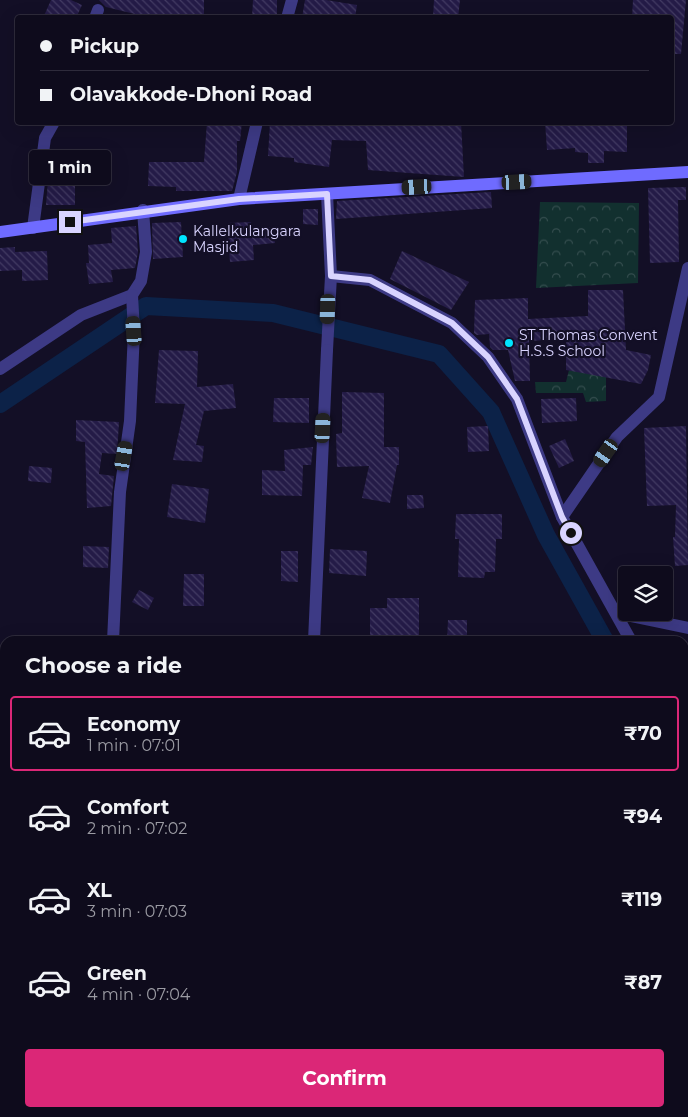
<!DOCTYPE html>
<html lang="en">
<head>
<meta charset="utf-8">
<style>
  :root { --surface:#0e0b1c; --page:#1c1929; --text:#f1f3f6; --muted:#9b9ba3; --line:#2e2b3b; --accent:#db2777 }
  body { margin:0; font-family:Montserrat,sans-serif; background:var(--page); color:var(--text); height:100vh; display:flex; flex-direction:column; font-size:19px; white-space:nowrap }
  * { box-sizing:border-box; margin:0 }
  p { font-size:16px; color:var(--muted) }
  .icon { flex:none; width:28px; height:28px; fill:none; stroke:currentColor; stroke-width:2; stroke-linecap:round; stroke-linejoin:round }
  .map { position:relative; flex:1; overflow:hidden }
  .details { position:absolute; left:0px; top:636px; width:689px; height:481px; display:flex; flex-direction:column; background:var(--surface); border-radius:15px 15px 0 0; box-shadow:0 5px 20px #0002,0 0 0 1px var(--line) }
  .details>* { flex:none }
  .banner { position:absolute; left:15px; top:15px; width:659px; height:110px; border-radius:5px; box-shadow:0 5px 20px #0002,0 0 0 1px var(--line); display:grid; align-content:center; height:110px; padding:0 25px; background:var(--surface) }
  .buttons { position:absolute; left:618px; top:566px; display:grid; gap:10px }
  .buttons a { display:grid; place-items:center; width:55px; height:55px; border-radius:5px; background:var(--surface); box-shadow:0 5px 20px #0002,0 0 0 1px var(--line); font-size:25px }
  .end { position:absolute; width:22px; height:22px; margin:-11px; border:6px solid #d9d4ff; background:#111; box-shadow:0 0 0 2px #111 }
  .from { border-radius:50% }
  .bubble { position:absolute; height:35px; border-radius:5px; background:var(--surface); box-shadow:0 5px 20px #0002,0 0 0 1px var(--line); font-size:16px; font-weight:700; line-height:35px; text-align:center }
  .car { position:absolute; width:15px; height:30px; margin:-15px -8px; border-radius:6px; box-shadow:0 0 4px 1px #0007; background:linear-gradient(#222 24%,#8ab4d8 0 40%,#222 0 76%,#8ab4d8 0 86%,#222 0) }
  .banner b { display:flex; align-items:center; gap:18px; height:48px; font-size:19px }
  .banner b+b { border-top:1px solid var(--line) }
  .banner i { width:12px; height:12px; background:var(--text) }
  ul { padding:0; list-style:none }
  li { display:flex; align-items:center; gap:15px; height:75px; margin:0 10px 8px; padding:0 15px; border:2px solid transparent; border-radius:5px }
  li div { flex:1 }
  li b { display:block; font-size:19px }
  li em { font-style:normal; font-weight:700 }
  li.current { border-color:var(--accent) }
  li>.icon { width:45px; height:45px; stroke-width:1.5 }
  h2 { padding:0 25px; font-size:22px; line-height:60px }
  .primary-button { display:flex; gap:10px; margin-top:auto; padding:10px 25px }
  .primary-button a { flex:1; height:58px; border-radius:5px; background:var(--accent); color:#fff; font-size:20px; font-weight:700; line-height:58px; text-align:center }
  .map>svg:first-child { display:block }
  .park { fill:url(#park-crowns) }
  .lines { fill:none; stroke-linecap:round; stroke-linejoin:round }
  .canal { stroke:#0c2248; stroke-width:18 }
  .building { fill:url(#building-back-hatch) }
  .minor { stroke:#3d3a85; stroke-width:12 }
  .tertiary { stroke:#3d3a85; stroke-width:12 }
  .secondary { stroke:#6f6bff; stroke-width:12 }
  .route { stroke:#d9d4ff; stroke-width:6 }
  .poi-dot { fill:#00e5ff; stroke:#130f26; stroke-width:2 }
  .labels { text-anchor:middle; stroke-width:4.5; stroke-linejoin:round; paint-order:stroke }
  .poi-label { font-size:14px; fill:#d9d4ff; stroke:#130f26; text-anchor:start }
</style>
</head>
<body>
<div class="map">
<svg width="688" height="1117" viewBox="0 0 688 1117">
  <defs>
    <pattern id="park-crowns" width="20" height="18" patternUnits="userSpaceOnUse" patternTransform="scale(1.25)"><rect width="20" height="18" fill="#12302f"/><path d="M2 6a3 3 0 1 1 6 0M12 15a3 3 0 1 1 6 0" fill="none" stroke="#344d4e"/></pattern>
    <pattern id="building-back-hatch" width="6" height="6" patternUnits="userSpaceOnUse" patternTransform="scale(1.25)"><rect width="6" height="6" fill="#241b47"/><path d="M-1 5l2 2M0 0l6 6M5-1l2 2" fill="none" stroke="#433b63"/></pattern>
  </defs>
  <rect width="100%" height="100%" fill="#130f26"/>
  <g class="park">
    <path d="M 540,202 L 639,203 L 638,283 L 536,288 Z"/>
    <path d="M 571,362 L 606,364 L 606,401 L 586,402 L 583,393 L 536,393 L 535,382 L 566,382 Z"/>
  </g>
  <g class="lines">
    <g class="canal">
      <path d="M 0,404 L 146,306 L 273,313 L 439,354 L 491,412 L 546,535 L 605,641"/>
      <path d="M 684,794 L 688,803"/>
    </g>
  </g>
  <g class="building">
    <path d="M 51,0 L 71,0 L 82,5 L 76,18 L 43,18 Z"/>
    <path d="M 99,0 L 204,0 L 204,18 L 151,18 L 106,7 Z"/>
    <path d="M 253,0 L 277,0 L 277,18 L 252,18 Z"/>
    <path d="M 305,0 L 326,0 L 357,5 L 355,18 L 302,18 Z"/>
    <path d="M 434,0 L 460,0 L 458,18 L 433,18 Z"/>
    <path d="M 633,0 L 686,0 L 681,54 L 671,54 L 671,18 L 632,18 Z"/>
    <path d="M 207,122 L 242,122 L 240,141 L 237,141 L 237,172 L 232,191 L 176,191 L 176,187 L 148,186 L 149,162 L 204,162 Z"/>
    <path d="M 270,122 L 461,122 L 464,177 L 368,170 L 366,141 L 332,140 L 329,167 L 294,162 L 294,158 L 268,156 Z"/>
    <path d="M 545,122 L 562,122 L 562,125 L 606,126 L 607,122 L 627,122 L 627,152 L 604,151 L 604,163 L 588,163 L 588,153 L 575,152 L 575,148 L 547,150 Z"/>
    <path d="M 49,168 L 75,169 L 75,205 L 46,205 Z"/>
    <path d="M 686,187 L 686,200 L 678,200 L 679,262 L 650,263 L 648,188 Z"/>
    <path d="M 491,192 L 492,208 L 336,219 L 337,201 Z"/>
    <path d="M 303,209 L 318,209 L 318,225 L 303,224 Z"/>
    <path d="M 181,222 L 183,257 L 153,259 L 152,223 Z"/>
    <path d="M 251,222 L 252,229 L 274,227 L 275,243 L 253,245 L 254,260 L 230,262 L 227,223 Z"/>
    <path d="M 136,226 L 138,252 L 135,268 L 111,270 L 113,282 L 89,284 L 86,263 L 89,263 L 88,245 L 112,243 L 111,228 Z"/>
    <path d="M 15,247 L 15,252 L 47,251 L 48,280 L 22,281 L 22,270 L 0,271 L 0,248 Z"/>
    <path d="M 402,251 L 469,282 L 451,310 L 390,279 Z"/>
    <path d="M 588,290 L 623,290 L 626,350 L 651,355 L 648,370 L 641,384 L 566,370 L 566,339 L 529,341 L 530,381 L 515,381 L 508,350 L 493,350 L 490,347 L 489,334 L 477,335 L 474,333 L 475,300 L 528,298 L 528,319 L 588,316 Z"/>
    <path d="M 159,350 L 198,351 L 197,387 L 233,384 L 236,408 L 204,411 L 196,445 L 204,446 L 202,462 L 173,460 L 185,404 L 155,403 Z"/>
    <path d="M 342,392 L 384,393 L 384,447 L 399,447 L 399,465 L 397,465 L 390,503 L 362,498 L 369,466 L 337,467 L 336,434 L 342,433 Z"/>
    <path d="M 274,398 L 309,398 L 309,423 L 273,422 Z"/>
    <path d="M 576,398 L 577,421 L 542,423 L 541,399 Z"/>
    <path d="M 76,420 L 119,422 L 117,454 L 102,453 L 99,474 L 114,476 L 111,506 L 87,508 L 85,442 L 76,441 Z"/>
    <path d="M 488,426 L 489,451 L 468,452 L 467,427 Z"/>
    <path d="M 686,426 L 688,565 L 675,566 L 673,537 L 675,537 L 676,505 L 647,506 L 644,428 Z"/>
    <path d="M 565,439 L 574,461 L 559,468 L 549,446 Z"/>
    <path d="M 313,447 L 311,465 L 303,465 L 302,496 L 262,495 L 262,470 L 285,471 L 284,450 Z"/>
    <path d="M 29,466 L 52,468 L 51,483 L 28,481 Z"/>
    <path d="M 172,484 L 209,489 L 205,523 L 167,517 Z"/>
    <path d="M 407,495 L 423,495 L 424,508 L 407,509 Z"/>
    <path d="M 456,514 L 502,514 L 502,539 L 496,539 L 495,572 L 485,572 L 484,578 L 458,577 L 459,539 L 455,539 Z"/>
    <path d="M 83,546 L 109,547 L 108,568 L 83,567 Z"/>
    <path d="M 330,549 L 367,551 L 366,576 L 329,573 Z"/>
    <path d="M 281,551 L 298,551 L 298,582 L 281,581 Z"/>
    <path d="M 184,574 L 204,574 L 204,606 L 183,606 Z"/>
    <path d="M 139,590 L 154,598 L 148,610 L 132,602 Z"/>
    <path d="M 387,598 L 419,598 L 419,635 L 370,635 L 370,608 L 387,608 Z"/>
    <path d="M 448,620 L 467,620 L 467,641 L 447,641 Z"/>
  </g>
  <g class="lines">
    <g class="minor">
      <path d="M 95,18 L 98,10"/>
      <path d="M 287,18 L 292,0"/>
      <path d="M 239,199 L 257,122"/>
      <path d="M 33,228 L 45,138 L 54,122"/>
      <path d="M 331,276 L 370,280 L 452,323 L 488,357 L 517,399 L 562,517 L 631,641"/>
      <path d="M 327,350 L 331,276 L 327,194"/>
      <path d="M 0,369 L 81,315 L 132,295 L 141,281 L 146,252 L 143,210"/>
      <path d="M 562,517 L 617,437 L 659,397 L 688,268"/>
      <path d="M 616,613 L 688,628"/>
      <path d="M 113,641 L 120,492 L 130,421 L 134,331 L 132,295"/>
      <path d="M 684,735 L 688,743"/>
      <path d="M 0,807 L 5,808"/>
      <path d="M 0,1098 L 5,1098"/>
    </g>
    <g class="tertiary">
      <path d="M 314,641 L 327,350"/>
      <path d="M 244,1117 L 244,1112"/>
    </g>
    <path class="secondary" d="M 0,232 L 239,199 L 688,172"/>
  </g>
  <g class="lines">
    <path class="route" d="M 70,222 L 239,199 L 327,194 L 331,276 L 370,280 L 452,323 L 488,357 L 517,399 L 562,517 L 571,533"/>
  </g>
  <g class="poi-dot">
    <circle cx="183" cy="239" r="5"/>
    <circle cx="509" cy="343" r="5"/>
  </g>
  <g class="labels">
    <g class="poi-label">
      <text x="193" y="236">Kallelkulangara<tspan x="193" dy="16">Masjid</tspan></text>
      <text x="519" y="340">ST Thomas Convent<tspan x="519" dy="16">H.S.S School</tspan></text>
    </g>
  </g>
</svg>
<div class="buttons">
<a><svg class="icon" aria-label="layers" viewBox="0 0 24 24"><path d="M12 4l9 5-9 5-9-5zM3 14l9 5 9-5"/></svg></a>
</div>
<i class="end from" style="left:571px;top:533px"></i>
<i class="end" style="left:70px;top:222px"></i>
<div class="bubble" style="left:29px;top:150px;width:82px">1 min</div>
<i class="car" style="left:517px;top:182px;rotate:87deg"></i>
<i class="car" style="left:417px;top:187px;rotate:267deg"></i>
<i class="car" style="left:328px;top:309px;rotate:182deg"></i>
<i class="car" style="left:134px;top:331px;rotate:356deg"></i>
<i class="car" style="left:323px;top:428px;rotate:3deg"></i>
<i class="car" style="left:606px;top:453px;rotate:215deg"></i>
<i class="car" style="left:124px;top:456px;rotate:10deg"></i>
<div class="banner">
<b><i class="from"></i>Pickup</b>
<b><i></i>Olavakkode-Dhoni Road</b>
</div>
<section class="details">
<h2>Choose a ride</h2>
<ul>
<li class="current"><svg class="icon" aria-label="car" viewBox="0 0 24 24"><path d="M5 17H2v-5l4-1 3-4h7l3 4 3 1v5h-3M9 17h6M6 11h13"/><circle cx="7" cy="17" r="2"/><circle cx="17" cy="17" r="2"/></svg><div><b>Economy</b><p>1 min · 07:01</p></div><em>₹70</em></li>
<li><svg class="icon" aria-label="car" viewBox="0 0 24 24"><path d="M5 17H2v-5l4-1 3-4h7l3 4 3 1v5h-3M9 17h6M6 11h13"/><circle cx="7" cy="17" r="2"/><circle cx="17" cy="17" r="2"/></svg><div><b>Comfort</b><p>2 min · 07:02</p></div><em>₹94</em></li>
<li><svg class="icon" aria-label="car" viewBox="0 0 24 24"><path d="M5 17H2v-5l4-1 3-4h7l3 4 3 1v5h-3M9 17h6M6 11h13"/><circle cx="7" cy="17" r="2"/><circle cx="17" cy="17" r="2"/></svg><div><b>XL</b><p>3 min · 07:03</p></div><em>₹119</em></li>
<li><svg class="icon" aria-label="car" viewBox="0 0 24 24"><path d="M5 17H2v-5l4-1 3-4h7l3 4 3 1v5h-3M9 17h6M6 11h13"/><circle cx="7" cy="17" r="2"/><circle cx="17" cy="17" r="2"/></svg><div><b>Green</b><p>4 min · 07:04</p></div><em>₹87</em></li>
</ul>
<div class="primary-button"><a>Confirm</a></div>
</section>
</div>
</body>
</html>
